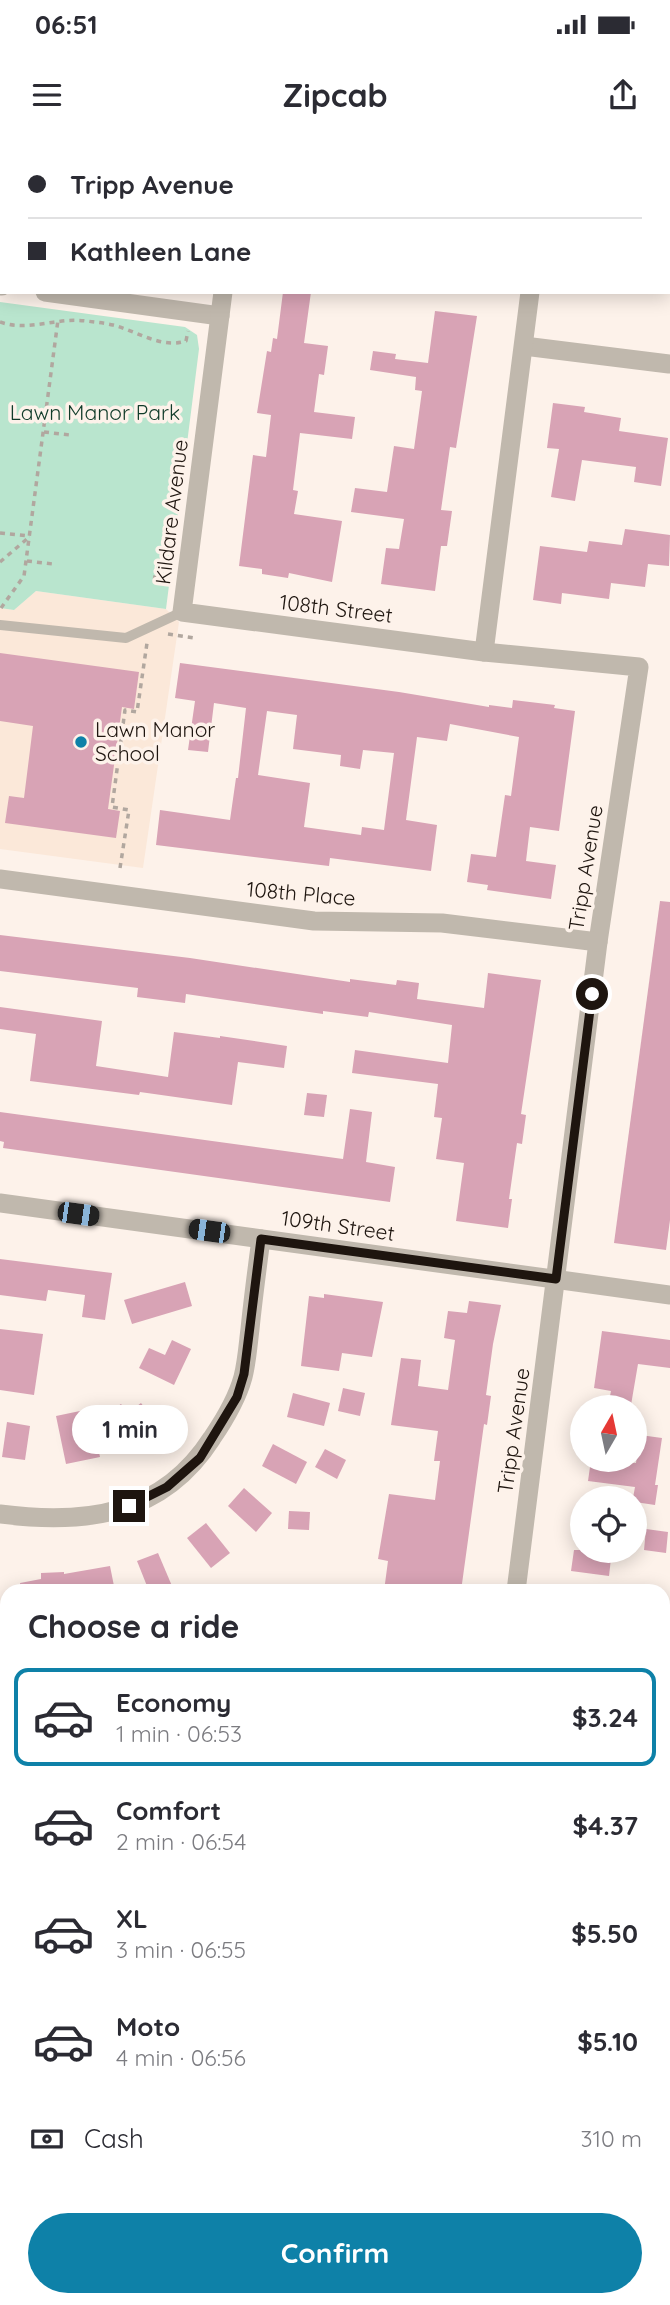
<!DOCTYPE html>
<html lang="en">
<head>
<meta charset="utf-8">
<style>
  :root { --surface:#fff; --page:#f7f7f7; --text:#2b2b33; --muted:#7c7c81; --line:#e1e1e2; --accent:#0e81a8 }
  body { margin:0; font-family:Quicksand,sans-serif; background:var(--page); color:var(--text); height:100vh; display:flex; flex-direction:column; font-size:26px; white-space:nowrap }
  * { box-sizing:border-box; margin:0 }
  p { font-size:23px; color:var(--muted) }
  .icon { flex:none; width:38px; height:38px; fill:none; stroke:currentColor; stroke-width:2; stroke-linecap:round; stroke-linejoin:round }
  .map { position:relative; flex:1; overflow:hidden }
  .drawer { position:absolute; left:0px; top:1444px; width:670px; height:723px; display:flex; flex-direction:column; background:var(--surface); border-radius:21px 21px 0 0; box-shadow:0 4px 18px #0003 }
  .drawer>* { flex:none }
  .guide { position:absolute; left:0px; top:0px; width:670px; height:154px; box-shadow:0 4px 18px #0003; display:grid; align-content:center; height:154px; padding:0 28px; background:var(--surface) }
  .needle { width:46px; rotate:9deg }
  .tools { position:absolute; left:570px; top:1255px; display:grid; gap:14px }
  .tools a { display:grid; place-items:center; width:77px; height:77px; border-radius:50%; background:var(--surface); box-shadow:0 4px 18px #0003; font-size:35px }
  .end { position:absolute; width:32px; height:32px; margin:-16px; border:9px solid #1e150f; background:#fff; box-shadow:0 0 0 4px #fff }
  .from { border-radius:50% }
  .bubble { position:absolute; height:49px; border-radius:24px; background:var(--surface); box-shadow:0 4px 18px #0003; font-size:23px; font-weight:700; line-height:49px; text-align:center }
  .car { position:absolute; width:21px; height:42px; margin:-21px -10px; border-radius:9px; box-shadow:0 0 5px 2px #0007; background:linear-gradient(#222 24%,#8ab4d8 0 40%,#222 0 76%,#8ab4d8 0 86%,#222 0) }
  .guide b { display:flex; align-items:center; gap:24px; height:66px; font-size:26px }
  .guide b+b { border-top:2px solid var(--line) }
  .guide i { width:18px; height:18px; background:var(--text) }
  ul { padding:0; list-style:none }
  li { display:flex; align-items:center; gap:21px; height:98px; margin:0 14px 10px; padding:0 14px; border:4px solid transparent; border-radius:14px }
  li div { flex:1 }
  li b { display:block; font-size:26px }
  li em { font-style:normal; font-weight:700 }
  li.active { border-color:var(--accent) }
  li>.icon { width:63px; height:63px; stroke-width:1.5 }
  h2 { padding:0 28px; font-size:32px; line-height:84px }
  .pay { display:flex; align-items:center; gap:18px; height:77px; padding:0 28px; font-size:26px }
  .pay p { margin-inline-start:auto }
  .cta { display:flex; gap:14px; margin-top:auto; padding:14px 28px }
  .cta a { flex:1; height:80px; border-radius:42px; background:var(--accent); color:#fff; font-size:28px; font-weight:700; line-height:80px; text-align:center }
  .status { display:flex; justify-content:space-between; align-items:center; height:49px; padding:0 35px; background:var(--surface); direction:ltr }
  .status svg { height:19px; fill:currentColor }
  header { display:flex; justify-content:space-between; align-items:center; height:91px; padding:0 28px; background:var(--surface); font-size:32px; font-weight:700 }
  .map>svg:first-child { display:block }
  .built { fill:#fbe8d9 }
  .green { fill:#b9e5ce }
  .building { fill:#d8a3b5; fill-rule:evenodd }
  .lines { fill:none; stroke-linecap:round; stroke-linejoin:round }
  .path { stroke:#b1a79f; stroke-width:3.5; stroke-dasharray:5 5; stroke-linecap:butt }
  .lane { stroke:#c0b8ad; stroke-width:10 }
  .street { stroke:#c0b8ad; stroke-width:19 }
  .route { stroke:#1e150f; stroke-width:9 }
  .poi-dot { fill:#0e81a8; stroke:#fdf2ea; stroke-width:2.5 }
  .labels { text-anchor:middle; stroke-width:7; stroke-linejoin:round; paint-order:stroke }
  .park-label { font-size:21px; fill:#103b29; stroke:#fdf2ea }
  .street-label { font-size:21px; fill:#1e150f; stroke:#fdf2ea }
  .poi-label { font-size:21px; fill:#1e150f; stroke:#fdf2ea; text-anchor:start }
</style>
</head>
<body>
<div class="status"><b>06:51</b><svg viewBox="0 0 49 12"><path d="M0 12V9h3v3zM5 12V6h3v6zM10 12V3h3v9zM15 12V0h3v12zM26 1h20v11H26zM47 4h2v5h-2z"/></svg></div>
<header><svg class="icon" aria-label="menu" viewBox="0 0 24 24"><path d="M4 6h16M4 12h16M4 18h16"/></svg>Zipcab<svg class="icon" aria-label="share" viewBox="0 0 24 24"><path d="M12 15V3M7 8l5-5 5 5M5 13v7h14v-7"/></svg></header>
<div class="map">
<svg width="670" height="2165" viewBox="0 0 670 2165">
  <rect width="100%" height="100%" fill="#fdf2ea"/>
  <path class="built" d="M 36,451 L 166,469 L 179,482 L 143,728 L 0,709 L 0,468 L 14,470 Z"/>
  <path class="green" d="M 0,162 L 185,187 L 197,195 L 199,209 L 166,469 L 36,451 L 14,470 L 0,468 Z"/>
  <g class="building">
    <path d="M 283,152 L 311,152 L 304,203 L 328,206 L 324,235 L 319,234 L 314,272 L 355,277 L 352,299 L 300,293 L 293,350 L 298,351 L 294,374 L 342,381 L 332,442 L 289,433 L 288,438 L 262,434 L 262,429 L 239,426 L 253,315 L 266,317 L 271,275 L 257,273 L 267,211 L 271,212 L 273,198 L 277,199 Z"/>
    <path d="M 435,171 L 477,176 L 456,308 L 450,307 L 441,370 L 452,371 L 447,406 L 441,406 L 435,451 L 381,444 L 386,408 L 399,409 L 404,379 L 351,372 L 355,348 L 387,352 L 394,306 L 414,309 L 422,251 L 415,250 L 416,237 L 370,230 L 373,211 L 396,214 L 395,219 L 428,223 Z"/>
    <path d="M 553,263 L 585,267 L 584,272 L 621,278 L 619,291 L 668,298 L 661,346 L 634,342 L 636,327 L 582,320 L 575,361 L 551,357 L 559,309 L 547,308 Z"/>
    <path d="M 625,389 L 670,395 L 669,426 L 648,424 L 645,447 L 611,443 L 609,459 L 562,453 L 561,464 L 533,460 L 540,406 L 587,412 L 589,401 L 622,405 Z"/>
    <path d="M 0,513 L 139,532 L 134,569 L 122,567 L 108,669 L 120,671 L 116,698 L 5,683 L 9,656 L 24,658 L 33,586 L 0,581 Z"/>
    <path d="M 180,523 L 399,552 L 489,567 L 489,565 L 512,568 L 513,560 L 555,565 L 554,568 L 575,571 L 559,691 L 530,687 L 526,721 L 556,725 L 551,759 L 487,750 L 488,745 L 467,742 L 471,714 L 496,717 L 505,655 L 511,656 L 519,597 L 450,584 L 447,601 L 417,597 L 406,680 L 437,685 L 431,731 L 330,718 L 329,726 L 156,705 L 160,670 L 230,680 L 236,638 L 238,638 L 246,568 L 214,563 L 208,612 L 188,610 L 195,561 L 175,558 ZM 267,571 L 297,575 L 293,609 L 341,615 L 340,626 L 360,629 L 363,610 L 394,613 L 384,690 L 362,687 L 361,695 L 304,687 L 310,643 L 258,635 Z"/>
    <path d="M 660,761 L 670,762 L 670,1080 L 666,1110 L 614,1103 Z"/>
    <path d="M 0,795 L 190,818 L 350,842 L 350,839 L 396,845 L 397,840 L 419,843 L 417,859 L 484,868 L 488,833 L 541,840 L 521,974 L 526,975 L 522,1004 L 517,1003 L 509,1059 L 512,1059 L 508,1088 L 456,1081 L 464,1023 L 436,1019 L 442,978 L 434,977 L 438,944 L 352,933 L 355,910 L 448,923 L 452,885 L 369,872 L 368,877 L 323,871 L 323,874 L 186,854 L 185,863 L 137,857 L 138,848 L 0,831 Z"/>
    <path d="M 0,867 L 102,881 L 96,926 L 168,937 L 174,892 L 220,898 L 220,896 L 287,906 L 284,928 L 238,922 L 232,965 L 140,952 L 139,955 L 30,941 L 36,894 L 0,889 Z"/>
    <path d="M 307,953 L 327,955 L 324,977 L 304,975 Z"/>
    <path d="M 350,969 L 372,972 L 366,1022 L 395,1027 L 390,1062 L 3,1008 L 4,1002 L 0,1001 L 0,972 L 343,1019 Z"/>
    <path d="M 0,1119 L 112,1133 L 105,1180 L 82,1177 L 85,1155 L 48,1150 L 46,1161 L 0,1155 Z"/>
    <path d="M 185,1142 L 192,1166 L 132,1184 L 124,1160 Z"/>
    <path d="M 324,1154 L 383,1162 L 372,1217 L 342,1213 L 339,1231 L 301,1226 L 309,1156 L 324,1158 Z"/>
    <path d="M 469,1161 L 501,1165 L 493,1204 L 486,1255 L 491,1256 L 487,1285 L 484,1284 L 461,1451 L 384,1451 L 388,1421 L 378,1419 L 389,1354 L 435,1360 L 440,1321 L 434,1321 L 438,1291 L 391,1285 L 401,1218 L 421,1220 L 418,1246 L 448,1250 L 455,1200 L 444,1198 L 448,1171 L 467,1173 Z"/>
    <path d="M 0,1189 L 43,1194 L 34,1255 L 0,1250 Z"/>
    <path d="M 602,1191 L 670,1200 L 670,1228 L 638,1224 L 631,1265 L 609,1261 L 611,1251 L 594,1248 Z"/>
    <path d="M 172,1200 L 191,1209 L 174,1245 L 139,1228 L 149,1208 L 165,1215 Z"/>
    <path d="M 343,1248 L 365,1253 L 360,1276 L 338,1271 Z"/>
    <path d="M 293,1253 L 330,1263 L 324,1286 L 287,1277 Z"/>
    <path d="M 141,1263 L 157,1284 L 124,1308 L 101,1278 L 121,1264 L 128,1273 Z"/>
    <path d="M 80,1271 L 84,1291 L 93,1284 L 100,1317 L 66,1324 L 56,1276 Z"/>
    <path d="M 7,1282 L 30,1286 L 25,1320 L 2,1317 Z"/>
    <path d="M 640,1295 L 662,1298 L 655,1345 L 658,1345 L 655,1365 L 635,1362 L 635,1358 L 633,1358 L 635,1347 L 588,1341 L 591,1320 L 636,1323 Z"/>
    <path d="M 273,1304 L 307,1322 L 296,1344 L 262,1326 Z"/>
    <path d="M 325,1309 L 346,1320 L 337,1339 L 315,1327 Z"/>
    <path d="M 244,1348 L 272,1373 L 256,1392 L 228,1366 Z"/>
    <path d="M 289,1371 L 310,1372 L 309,1390 L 288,1389 Z"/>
    <path d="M 206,1383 L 230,1413 L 211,1428 L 187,1398 Z"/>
    <path d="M 646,1389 L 668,1392 L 666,1413 L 644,1410 Z"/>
    <path d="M 574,1410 L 612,1410 L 609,1436 L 571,1431 Z"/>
    <path d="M 158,1413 L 172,1446 L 159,1451 L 149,1451 L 137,1421 Z"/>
    <path d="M 110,1426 L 115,1451 L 21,1451 L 20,1443 L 41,1439 L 41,1433 L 64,1432 L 64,1434 Z"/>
  </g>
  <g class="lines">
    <g class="path">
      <path d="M 0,182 C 28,192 57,177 86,181 C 95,182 104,183 113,185 C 137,191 161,209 186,201 L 188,191"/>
      <path d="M 44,292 L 70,295"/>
      <path d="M 0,393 L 30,396"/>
      <path d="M 27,421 L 53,424"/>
      <path d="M 0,422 L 28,398"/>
      <path d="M 153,437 L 168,439"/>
      <path d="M 1,468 L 24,436 L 58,180"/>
      <path d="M 168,494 L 194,498"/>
      <path d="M 120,728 L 129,670 L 112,667 L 125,570 L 137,572 L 147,503"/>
    </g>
    <path class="lane" d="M 0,485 L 126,498 L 182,472"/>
    <g class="street">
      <path d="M 242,2 L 242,0"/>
      <path d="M 549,2 L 549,0"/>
      <path d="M 0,146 L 2,146"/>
      <path d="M 45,152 L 220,176"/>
      <path d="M 223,152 L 182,472 L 484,512 L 639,527 L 598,802 L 516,1451"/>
      <path d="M 524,206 L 669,224"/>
      <path d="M 484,512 L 530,152"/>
      <path d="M 0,739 L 314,781 L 442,783 L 598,802"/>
      <path d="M 0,1063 L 670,1155"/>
      <path d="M 0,1374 C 85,1385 162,1376 212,1298 C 225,1279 237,1259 243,1237 C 247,1221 248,1205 250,1189 C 253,1159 257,1129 261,1099"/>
      <path d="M 0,1679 L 7,1680"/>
      <path d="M 0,1970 L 7,1971"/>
      <path d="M 424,2165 L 425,2160"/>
    </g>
  </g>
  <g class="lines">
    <path class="route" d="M 129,1366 L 167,1347 L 200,1318 L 237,1257 L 244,1234 L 261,1099 L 556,1139 L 592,854"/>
  </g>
  <circle class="poi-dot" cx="81" cy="602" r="7"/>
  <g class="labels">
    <g class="park-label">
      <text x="95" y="280">Lawn Manor Park</text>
    </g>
    <g class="street-label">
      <text transform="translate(172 372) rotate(-83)" y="7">Kildare Avenue</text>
      <text transform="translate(336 469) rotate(7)" y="7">108th Street</text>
      <text transform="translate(586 728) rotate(-81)" y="7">Tripp Avenue</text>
      <text transform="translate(301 754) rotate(5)" y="7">108th Place</text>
      <text transform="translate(338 1086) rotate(8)" y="7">109th Street</text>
      <text transform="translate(514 1291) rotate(-82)" y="7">Tripp Avenue</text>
    </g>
    <g class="poi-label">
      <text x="95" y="597">Lawn Manor<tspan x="95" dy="24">School</tspan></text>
    </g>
  </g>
</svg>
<div class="tools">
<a><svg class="needle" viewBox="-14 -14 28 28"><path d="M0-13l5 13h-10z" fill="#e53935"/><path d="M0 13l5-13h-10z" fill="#7c7c81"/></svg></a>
<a><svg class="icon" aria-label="locate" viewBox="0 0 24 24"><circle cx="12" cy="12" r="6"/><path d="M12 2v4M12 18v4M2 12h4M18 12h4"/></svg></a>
</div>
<i class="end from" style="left:592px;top:854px"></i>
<i class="end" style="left:129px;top:1366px"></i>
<div class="bubble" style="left:72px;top:1265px;width:116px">1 min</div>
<i class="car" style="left:78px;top:1074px;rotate:98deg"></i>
<i class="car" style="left:209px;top:1091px;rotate:278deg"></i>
<div class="guide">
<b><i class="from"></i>Tripp Avenue</b>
<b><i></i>Kathleen Lane</b>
</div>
<section class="drawer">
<h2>Choose a ride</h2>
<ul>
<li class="active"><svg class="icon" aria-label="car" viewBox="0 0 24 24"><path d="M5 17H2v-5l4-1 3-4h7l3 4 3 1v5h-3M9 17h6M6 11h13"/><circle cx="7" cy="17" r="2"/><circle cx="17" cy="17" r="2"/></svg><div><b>Economy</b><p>1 min · 06:53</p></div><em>$3.24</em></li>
<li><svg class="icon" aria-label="car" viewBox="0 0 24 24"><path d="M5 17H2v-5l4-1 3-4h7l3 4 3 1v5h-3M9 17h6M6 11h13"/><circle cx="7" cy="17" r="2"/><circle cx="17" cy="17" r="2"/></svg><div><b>Comfort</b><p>2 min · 06:54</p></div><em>$4.37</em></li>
<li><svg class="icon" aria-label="car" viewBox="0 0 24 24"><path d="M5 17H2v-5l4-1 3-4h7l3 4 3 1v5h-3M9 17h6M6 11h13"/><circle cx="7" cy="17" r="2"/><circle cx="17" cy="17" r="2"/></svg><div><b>XL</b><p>3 min · 06:55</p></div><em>$5.50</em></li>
<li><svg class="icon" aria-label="car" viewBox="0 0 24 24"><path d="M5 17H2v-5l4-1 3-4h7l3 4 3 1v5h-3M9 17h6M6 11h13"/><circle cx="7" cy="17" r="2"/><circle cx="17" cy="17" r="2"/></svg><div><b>Moto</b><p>4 min · 06:56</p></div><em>$5.10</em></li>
</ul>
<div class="pay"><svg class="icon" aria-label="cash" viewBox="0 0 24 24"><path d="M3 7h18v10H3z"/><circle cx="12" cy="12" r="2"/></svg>Cash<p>310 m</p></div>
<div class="cta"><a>Confirm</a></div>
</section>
</div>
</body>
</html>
